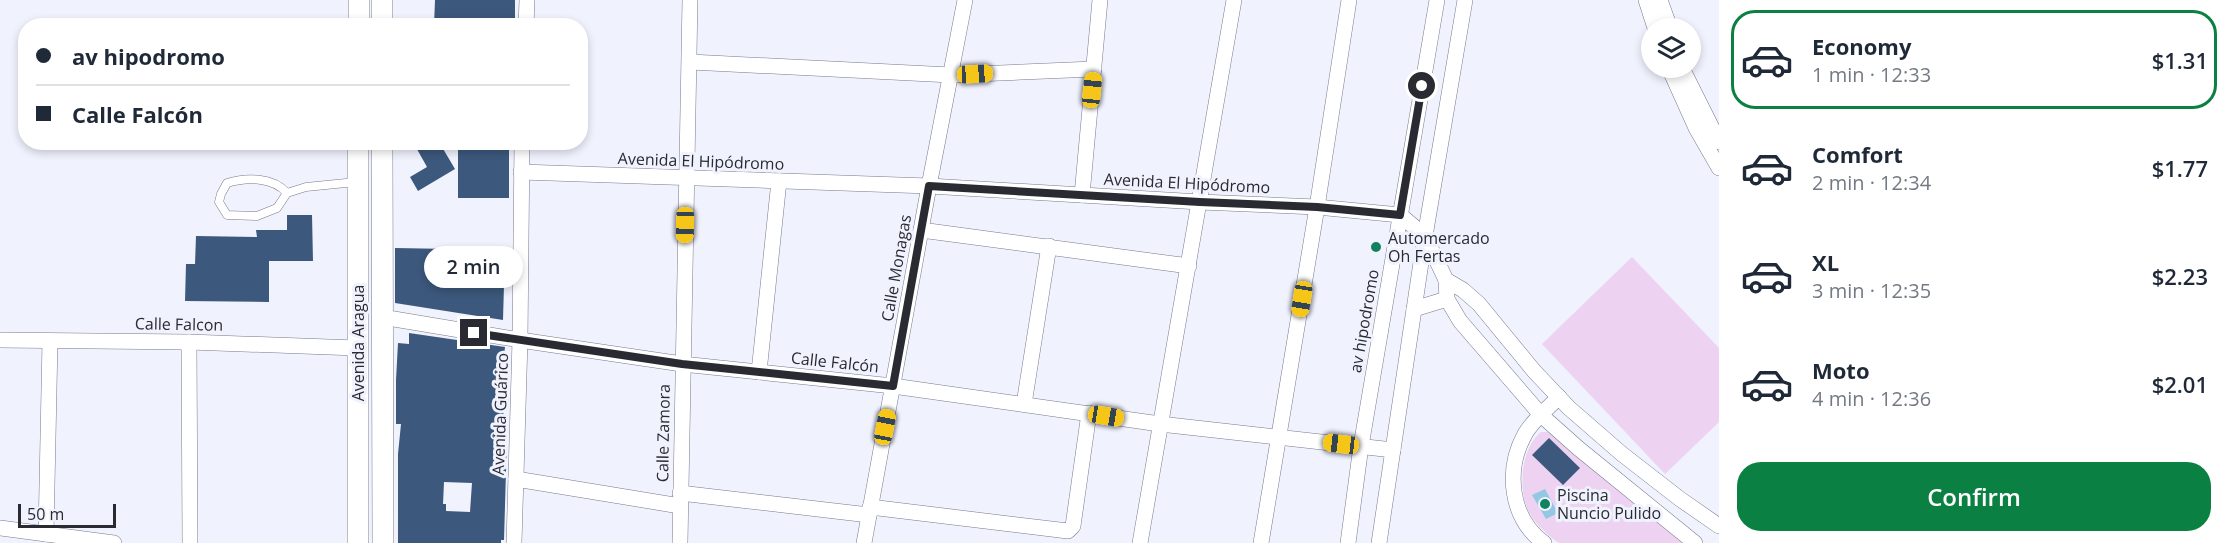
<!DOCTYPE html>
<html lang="en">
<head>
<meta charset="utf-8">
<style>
  :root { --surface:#fff; --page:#f2f2f3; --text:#1f2937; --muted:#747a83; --line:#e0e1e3; --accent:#0b8043 }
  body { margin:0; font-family:"Open Sans",sans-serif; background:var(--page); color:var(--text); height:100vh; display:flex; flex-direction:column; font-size:22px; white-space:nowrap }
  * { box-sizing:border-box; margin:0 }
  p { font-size:20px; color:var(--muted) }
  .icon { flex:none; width:33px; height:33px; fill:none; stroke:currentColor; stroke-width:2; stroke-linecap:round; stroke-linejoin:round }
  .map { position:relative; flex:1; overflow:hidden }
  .details { display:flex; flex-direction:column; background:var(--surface); width:510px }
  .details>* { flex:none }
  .banner { position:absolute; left:18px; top:18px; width:570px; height:132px; border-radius:24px; box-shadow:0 3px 9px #0003; display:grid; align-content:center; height:132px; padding:0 18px; background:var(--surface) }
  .controls { position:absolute; left:1641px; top:18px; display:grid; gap:12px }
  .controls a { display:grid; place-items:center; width:60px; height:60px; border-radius:50%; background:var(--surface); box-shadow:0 3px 9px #0003; font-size:30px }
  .scale { position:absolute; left:18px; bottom:15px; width:98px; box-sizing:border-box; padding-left:6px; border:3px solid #2a2b32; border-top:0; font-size:16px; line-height:21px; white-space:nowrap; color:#2a2b32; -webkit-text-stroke:4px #f0f2fe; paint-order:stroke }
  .end { position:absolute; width:27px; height:27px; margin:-14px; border:8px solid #2a2b32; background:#fff; box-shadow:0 0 0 3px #fff }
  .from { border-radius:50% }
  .bubble { position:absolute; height:42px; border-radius:21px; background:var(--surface); box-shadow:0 3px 9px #0003; font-size:20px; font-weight:600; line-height:42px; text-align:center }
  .car { position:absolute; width:18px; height:36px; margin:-18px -9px; border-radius:8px; box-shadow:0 0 4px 2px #0007; background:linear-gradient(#f5c518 24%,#345 0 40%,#f5c518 0 76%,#345 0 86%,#f5c518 0) }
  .banner b { display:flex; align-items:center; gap:21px; height:57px; font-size:22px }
  .banner b+b { border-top:2px solid var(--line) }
  .banner i { width:15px; height:15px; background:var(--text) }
  ul { padding:10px 0 0; list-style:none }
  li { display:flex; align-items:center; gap:18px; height:99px; margin:0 12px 9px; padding:0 6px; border:3px solid transparent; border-radius:24px }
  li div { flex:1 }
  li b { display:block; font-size:22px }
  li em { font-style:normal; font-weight:600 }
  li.selected { border-color:var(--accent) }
  li>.icon { width:54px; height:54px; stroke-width:1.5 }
  .action { display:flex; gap:12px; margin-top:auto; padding:12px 18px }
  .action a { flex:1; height:69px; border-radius:24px; background:var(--accent); color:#fff; font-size:24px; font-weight:600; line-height:69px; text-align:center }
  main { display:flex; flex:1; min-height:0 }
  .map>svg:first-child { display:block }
  .green { fill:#edd2f1 }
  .water { fill:#93c8e4 }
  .building { fill:#3c587c; fill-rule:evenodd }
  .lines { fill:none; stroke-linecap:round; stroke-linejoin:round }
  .lane-casing { stroke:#777a8b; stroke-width:9 }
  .street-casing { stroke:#777a8b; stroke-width:16 }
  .secondary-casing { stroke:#777a8b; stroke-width:22 }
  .lane { stroke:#fff; stroke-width:8 }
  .street { stroke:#fff; stroke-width:15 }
  .secondary { stroke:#fff; stroke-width:21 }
  .route { stroke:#2a2b32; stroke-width:8 }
  .poi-dot { fill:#108260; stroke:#f0f2fe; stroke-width:2 }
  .labels { text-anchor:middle; stroke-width:6; stroke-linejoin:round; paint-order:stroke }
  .street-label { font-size:16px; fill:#2a2b32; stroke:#f0f2fe }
  .poi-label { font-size:16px; fill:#2a2b32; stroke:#f0f2fe; text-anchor:start }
</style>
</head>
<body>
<main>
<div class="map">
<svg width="1719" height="543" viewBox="0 0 1719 543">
  <rect width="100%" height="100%" fill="#f0f2fe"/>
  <g class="green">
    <path d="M 1632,257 L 1719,348 L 1719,422 L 1665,474 L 1542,344 Z"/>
    <path d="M 1541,432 L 1551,432 L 1694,543 L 1559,543 C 1547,535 1532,521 1527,508 C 1518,485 1522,447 1541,432 Z"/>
  </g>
  <path class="water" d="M 1545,489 L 1558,513 L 1546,519 L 1532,495 Z"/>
  <g class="building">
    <path d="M 435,0 L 515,0 L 515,26 L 434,26 Z"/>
    <path d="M 413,142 L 439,142 L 455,169 L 418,191 L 410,177 L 427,167 Z"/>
    <rect x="458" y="142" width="51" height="56"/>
    <path d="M 287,215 L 312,215 L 313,261 L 269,261 L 269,302 L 185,301 L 186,264 L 195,264 L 196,236 L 257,237 L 256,230 L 287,230 Z"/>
    <path d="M 395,248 L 505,250 L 503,320 L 395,303 Z"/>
    <path d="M 409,333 L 505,347 L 502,376 L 509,377 L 508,406 L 504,405 L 502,437 L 507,437 L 504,540 L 501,540 L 501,543 L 398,543 L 398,454 L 401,424 L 396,424 L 396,380 L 398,343 L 409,344 ZM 444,482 L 472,483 L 470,512 L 446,511 L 446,504 L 443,504 Z"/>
    <path d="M 1549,438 L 1580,468 L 1563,485 L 1532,455 Z"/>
  </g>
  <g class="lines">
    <g class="lane-casing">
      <path id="lane" d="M 287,193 C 273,177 247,177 227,183 L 221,194 L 219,202 L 227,215 L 257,216 L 277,208 L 287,193 L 306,187 L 356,182"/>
    </g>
    <g class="street-casing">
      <g id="street">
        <path d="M 1646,0 L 1655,28"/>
        <path d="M 1660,0 L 1670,28"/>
        <path d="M 526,26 L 527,0"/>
        <path d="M 690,62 L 951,75 L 1094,69"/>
        <path d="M 1669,68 L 1696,128 L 1719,168"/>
        <path d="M 1682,68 L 1719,142"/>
        <path d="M 521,172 L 929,186 L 1200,202 L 1317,207 L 1400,215 L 1425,236 L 1446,280 L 1463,290 L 1479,304 L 1534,371 L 1569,408 L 1622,454 L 1680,499 L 1719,526"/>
        <path d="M 1082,195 L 1100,0"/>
        <path d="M 921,230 L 1189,266"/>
        <path d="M 1446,280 L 1447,299 L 1460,321 L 1541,415 L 1578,448 L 1695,543"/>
        <path d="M 1414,309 L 1447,299"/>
        <path d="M 382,317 L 520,340 L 682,364 L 893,386 L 1160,424 L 1393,450"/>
        <path d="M 0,340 L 189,342 L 357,348"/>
        <path d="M 189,342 L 190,543"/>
        <path d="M 759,372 L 779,181"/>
        <path d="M 1024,404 L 1049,246"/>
        <path d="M 516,479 L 680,506"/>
        <path d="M 680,493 L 869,515"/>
        <path d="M 870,507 L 1068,531 L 1073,526 L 1089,413"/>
        <path d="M 0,528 L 114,543"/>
        <path d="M 46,534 L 50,341"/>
        <path d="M 514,543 L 520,340 L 522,142"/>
        <path d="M 680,543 L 690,0"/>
        <path d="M 864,543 L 929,186 L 965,0"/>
        <path d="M 1140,543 L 1234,0"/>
        <path d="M 1261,543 L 1317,207 L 1349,0"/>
        <path d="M 1348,543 L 1361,446 L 1437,0"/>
        <path d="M 1379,543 L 1425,236 L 1465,0"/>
        <path d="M 1544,543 C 1510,518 1505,470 1525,434 C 1533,420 1547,409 1559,397"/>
      </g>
    </g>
    <g class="secondary-casing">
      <g id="secondary">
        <path d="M 359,26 L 359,0"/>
        <path d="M 382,26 L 382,0"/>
        <path d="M 358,142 L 358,543"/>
        <path d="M 382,142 L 383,543"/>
      </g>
    </g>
    <use href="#lane" class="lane"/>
    <use href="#street" class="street"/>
    <use href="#secondary" class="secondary"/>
  </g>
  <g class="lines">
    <path class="route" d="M 474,333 L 682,364 L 893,386 L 929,186 L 1200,202 L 1317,207 L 1400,215 L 1422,86"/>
  </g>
  <g class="poi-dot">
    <circle cx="1376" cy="247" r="6"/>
    <circle cx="1545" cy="504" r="6"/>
  </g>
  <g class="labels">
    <g class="street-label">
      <text transform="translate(701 161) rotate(2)" y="6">Avenida El Hipódromo</text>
      <text transform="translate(1187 183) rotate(3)" y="6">Avenida El Hipódromo</text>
      <text transform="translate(896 268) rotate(-80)" y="6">Calle Monagas</text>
      <text transform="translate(1364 321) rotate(-80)" y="6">av hipodromo</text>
      <text transform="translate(179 324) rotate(1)" y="6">Calle Falcon</text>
      <text transform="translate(358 343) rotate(-90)" y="6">Avenida Aragua</text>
      <text transform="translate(835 362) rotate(6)" y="6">Calle Falcón</text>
      <text transform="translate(500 414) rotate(-88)" y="6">Avenida Guárico</text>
      <text transform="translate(663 433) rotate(-89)" y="6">Calle Zamora</text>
    </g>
    <g class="poi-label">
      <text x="1388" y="244">Automercado<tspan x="1388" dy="18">Oh Fertas</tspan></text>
      <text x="1557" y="501">Piscina<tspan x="1557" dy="18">Nuncio Pulido</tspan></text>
    </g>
  </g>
</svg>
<div class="controls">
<a><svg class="icon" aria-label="layers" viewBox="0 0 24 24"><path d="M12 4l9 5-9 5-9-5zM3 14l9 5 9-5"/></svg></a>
</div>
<div class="scale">50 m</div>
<i class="end from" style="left:1422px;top:86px"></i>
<i class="end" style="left:474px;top:333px"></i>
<div class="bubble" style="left:424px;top:246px;width:99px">2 min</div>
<i class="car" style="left:975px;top:74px;rotate:87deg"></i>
<i class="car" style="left:1092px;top:90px;rotate:6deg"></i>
<i class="car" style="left:685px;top:225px;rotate:181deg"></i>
<i class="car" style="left:1302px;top:299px;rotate:189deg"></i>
<i class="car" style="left:1106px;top:416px;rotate:99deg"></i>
<i class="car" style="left:885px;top:427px;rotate:11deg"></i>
<i class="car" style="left:1341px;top:444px;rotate:277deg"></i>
<div class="banner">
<b><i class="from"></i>av hipodromo</b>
<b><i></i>Calle Falcón</b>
</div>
</div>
<section class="details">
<ul>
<li class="selected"><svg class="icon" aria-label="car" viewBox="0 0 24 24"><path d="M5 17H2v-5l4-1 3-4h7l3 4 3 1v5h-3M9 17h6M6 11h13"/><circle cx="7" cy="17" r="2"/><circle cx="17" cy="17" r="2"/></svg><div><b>Economy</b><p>1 min · 12:33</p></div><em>$1.31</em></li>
<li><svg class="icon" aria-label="car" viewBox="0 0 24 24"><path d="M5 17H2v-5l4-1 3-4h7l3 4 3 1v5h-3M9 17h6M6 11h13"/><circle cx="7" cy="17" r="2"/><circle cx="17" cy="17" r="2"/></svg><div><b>Comfort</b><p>2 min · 12:34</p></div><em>$1.77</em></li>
<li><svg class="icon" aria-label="car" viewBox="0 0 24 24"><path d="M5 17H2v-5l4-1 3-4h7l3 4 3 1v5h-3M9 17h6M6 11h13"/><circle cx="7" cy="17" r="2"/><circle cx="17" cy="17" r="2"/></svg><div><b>XL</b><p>3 min · 12:35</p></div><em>$2.23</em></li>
<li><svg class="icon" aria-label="car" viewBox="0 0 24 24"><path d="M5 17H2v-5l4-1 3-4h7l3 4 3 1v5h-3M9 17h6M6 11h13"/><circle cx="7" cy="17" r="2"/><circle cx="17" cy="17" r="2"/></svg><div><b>Moto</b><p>4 min · 12:36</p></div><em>$2.01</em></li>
</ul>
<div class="action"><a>Confirm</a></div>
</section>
</main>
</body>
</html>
